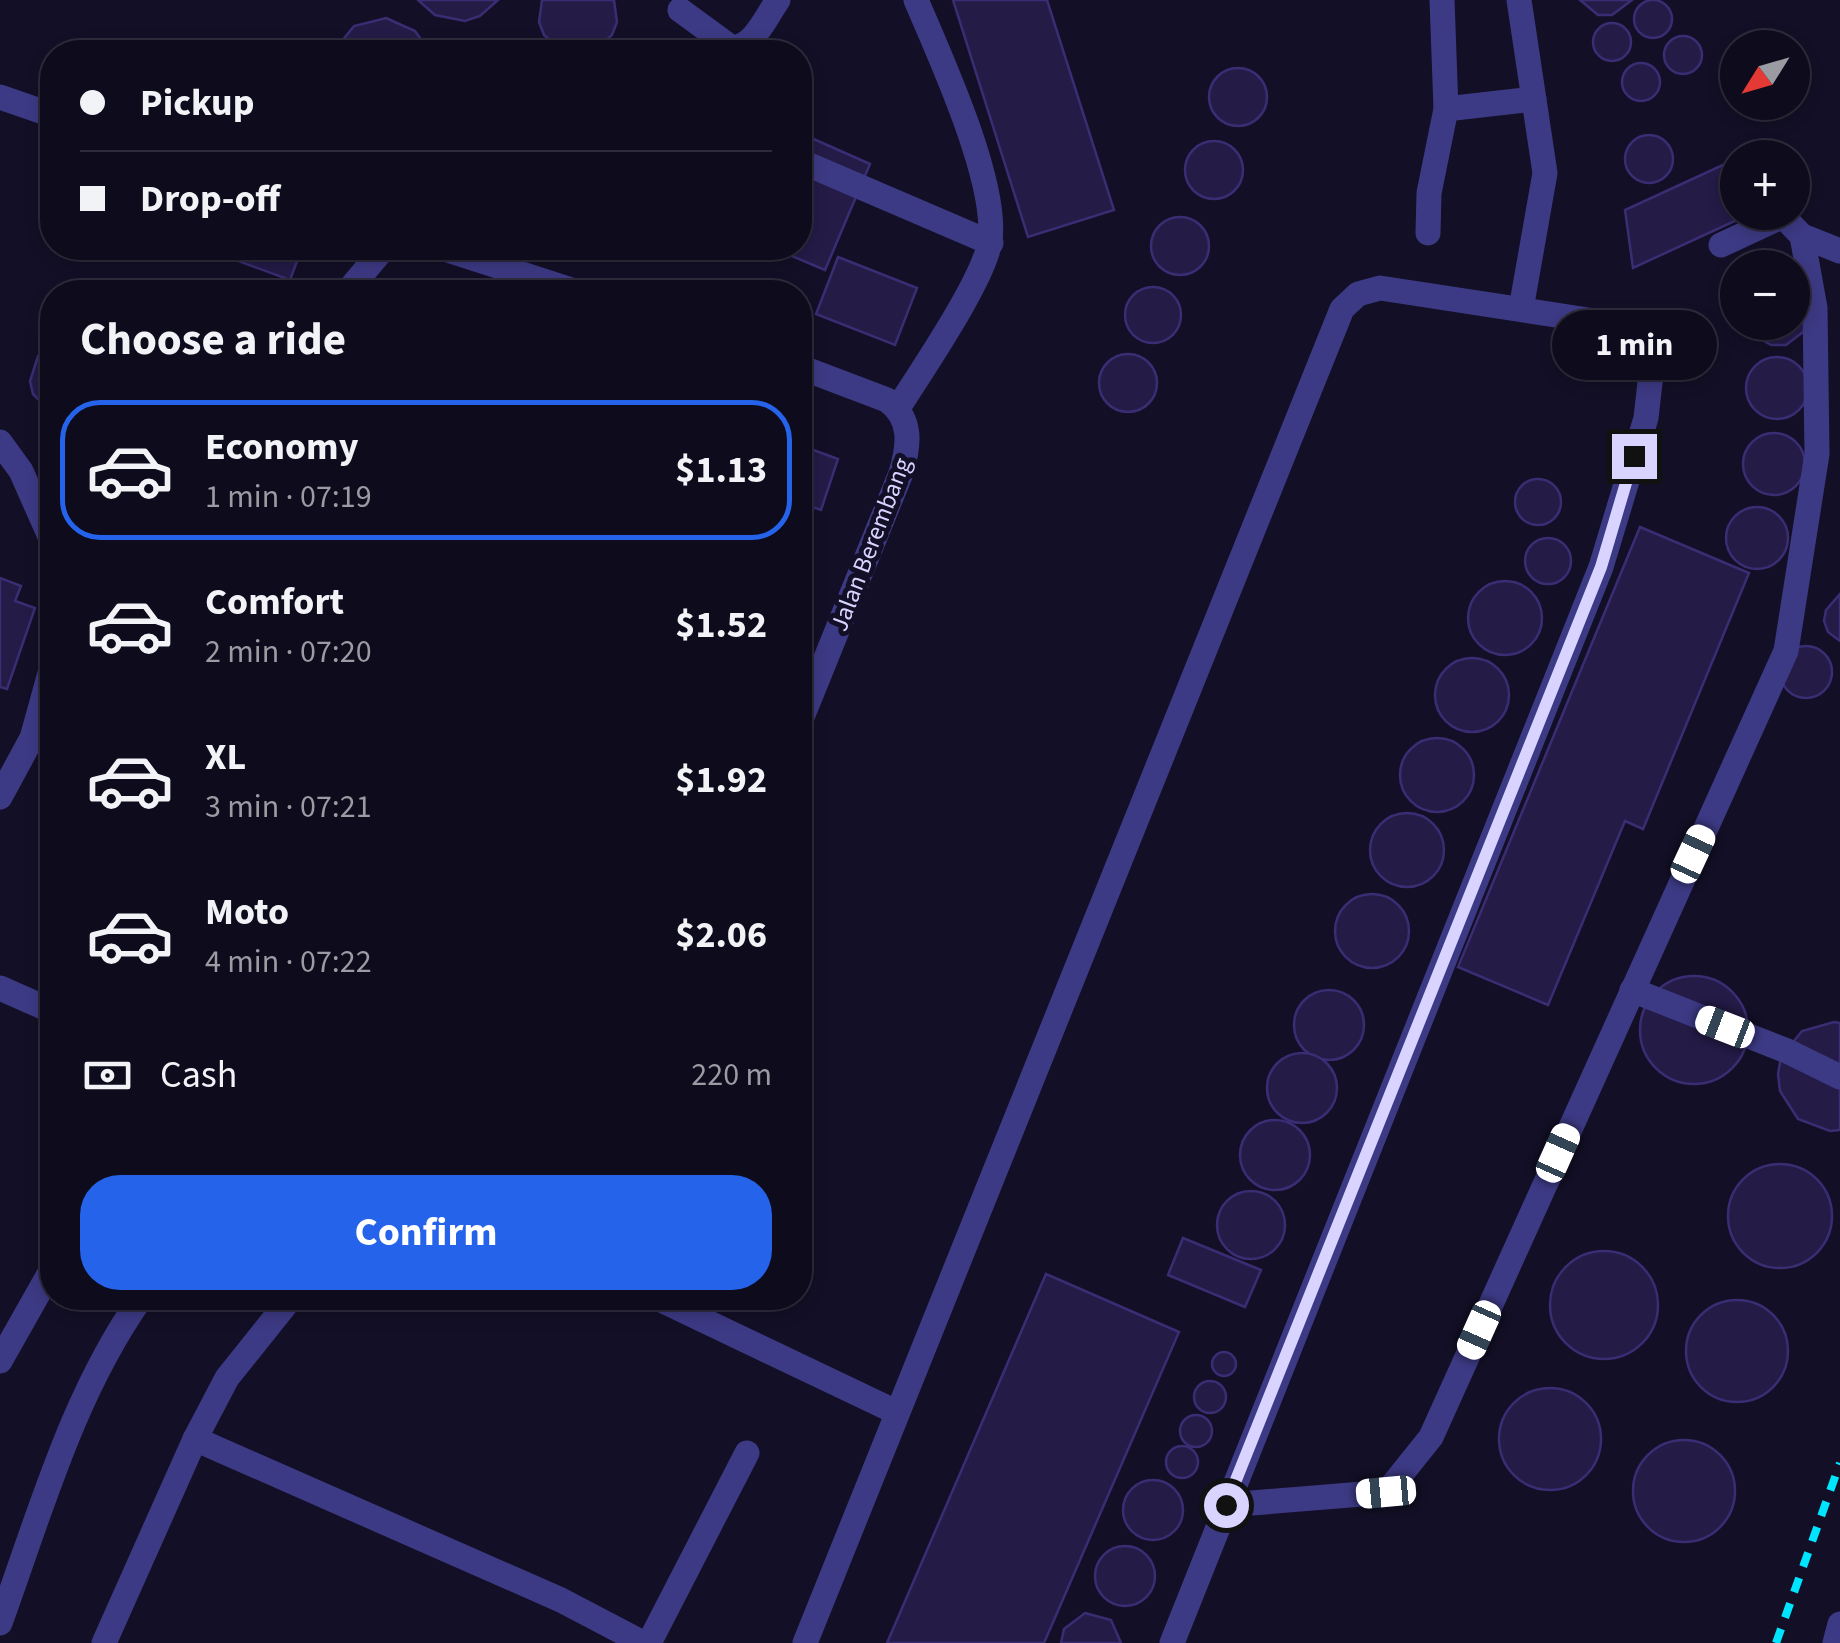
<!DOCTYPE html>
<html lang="en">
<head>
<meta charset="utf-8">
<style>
  :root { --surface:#0e0b1c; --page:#171425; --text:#f1f3f6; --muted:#9b9ba3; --line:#2e2b3b; --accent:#2563eb }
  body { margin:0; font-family:"Source Sans 3",sans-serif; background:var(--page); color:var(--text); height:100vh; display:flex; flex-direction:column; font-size:38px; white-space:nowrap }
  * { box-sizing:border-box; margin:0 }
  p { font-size:32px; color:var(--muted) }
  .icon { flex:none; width:55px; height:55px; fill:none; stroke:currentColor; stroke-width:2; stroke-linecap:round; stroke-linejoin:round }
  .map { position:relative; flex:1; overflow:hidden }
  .details { position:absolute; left:40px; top:280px; width:772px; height:1030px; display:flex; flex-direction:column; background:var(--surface); border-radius:40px; box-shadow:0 5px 15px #0003,0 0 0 2px var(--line) }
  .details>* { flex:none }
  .banner { position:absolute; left:40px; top:40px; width:772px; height:220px; border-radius:40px; box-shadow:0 5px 15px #0003,0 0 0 2px var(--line); display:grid; align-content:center; height:220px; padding:0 40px; background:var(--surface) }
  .needle { width:65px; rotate:233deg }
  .buttons { position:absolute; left:1720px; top:30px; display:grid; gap:20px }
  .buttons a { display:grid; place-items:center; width:90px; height:90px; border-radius:50%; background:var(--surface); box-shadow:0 5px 15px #0003,0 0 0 2px var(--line); font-size:50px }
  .end { position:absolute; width:45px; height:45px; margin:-22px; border:12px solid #d9d4ff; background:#111; box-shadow:0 0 0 5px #111 }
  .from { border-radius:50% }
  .bubble { position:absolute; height:70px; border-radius:35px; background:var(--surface); box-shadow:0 5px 15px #0003,0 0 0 2px var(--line); font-size:32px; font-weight:700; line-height:70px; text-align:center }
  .car { position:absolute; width:30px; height:60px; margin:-30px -15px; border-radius:12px; box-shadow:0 0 8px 2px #0007; background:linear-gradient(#fff 24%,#345 0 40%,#fff 0 76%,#345 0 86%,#fff 0) }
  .banner b { display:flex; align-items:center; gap:35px; height:95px; font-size:38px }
  .banner b+b { border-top:2px solid var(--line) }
  .banner i { width:25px; height:25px; background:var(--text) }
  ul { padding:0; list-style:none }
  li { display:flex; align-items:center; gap:30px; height:140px; margin:0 20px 15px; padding:0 20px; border:5px solid transparent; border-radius:40px }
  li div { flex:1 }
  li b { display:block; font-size:38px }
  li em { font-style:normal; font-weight:700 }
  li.on { border-color:var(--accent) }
  li>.icon { width:90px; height:90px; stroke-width:1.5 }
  h2 { padding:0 40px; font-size:45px; line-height:120px }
  .pay { display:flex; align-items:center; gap:25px; height:110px; padding:0 40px; font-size:38px }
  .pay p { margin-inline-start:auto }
  .button { display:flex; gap:20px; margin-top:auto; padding:20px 40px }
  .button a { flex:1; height:115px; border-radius:40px; background:var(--accent); color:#fff; font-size:40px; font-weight:700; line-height:115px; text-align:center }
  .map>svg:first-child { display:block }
  .building { fill:#241b47; stroke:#3b2d73; stroke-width:2.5 }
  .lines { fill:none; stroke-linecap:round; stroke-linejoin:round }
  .minor { stroke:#3d3a85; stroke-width:25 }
  .rail { stroke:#00e5ff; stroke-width:8; stroke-dasharray:15 12; stroke-linecap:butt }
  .route { stroke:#d9d4ff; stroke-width:12 }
  .labels { text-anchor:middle; stroke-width:10; stroke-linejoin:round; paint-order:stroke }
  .street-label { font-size:25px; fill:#d9d4ff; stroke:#130f26 }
</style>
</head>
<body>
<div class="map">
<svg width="1840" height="1643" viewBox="0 0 1840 1643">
  <rect width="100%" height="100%" fill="#130f26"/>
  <g class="building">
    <circle cx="1653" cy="19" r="19"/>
    <path d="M 418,0 L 498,0 L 480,16 L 465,21 L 435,15 Z"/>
    <path d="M 542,0 L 614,0 L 617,22 L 612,35 L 592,52 L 564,52 L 544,35 L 539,22 Z"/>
    <path d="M 953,0 L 1047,0 L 1114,210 L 1028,237 Z"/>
    <path d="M 1580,0 L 1632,0 L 1612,15 L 1598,15 Z"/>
    <path d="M 386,18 L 415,31 L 430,52 L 333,52 L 354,26 Z"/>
    <circle cx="1612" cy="42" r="19"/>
    <circle cx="1683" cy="55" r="19"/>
    <circle cx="1641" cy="82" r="19"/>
    <circle cx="1238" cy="97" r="29"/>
    <path d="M 800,133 L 870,164 L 825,270 L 773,248 L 800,248 Z"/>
    <circle cx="1649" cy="159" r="24"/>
    <circle cx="1214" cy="170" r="29"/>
    <path d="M 1738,158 L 1738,212 L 1754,212 L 1633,268 L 1625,210 Z"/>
    <circle cx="1180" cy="246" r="29"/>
    <path d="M 212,248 L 302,248 L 290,280 L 211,251 Z"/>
    <path d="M 838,257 L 917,288 L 895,345 L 816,314 Z"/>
    <path d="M 1792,286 L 1800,290 L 1807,329 L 1786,345 L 1771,345 L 1759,338 L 1749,322 L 1792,322 Z"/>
    <circle cx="1153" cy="315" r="28"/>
    <path d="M 52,344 L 52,413 L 33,394 L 30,381 L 38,356 Z"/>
    <circle cx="1128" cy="383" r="29"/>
    <circle cx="1777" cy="388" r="31"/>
    <circle cx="1774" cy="464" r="31"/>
    <path d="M 800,445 L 838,459 L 821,510 L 800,503 Z"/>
    <circle cx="1538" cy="502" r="23"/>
    <circle cx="1757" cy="538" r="31"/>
    <path d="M 1640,527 L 1749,573 L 1643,829 L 1625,821 L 1548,1005 L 1458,967 Z"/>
    <circle cx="1548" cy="561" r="23"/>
    <path d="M 0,578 L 21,586 L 15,601 L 35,608 L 7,689 L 0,687 Z"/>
    <circle cx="1505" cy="618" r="37"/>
    <path d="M 1840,594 L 1840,641 L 1828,632 L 1824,621 L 1826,610 Z"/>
    <circle cx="1806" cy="672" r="26"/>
    <circle cx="1472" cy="695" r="37"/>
    <circle cx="1437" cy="775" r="37"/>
    <circle cx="1407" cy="850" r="37"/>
    <circle cx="1372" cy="931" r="37"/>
    <circle cx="1694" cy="1030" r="54"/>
    <circle cx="1329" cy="1025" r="35"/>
    <path d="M 1834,1022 L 1840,1023 L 1840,1130 L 1830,1131 L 1798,1119 L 1780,1091 L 1778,1074 L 1781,1057 L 1802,1031 Z"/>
    <circle cx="1302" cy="1088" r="35"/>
    <circle cx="1275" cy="1155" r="35"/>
    <circle cx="1780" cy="1216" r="52"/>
    <circle cx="1251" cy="1225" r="34"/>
    <path d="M 1183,1238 L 1261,1270 L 1245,1307 L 1168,1275 Z"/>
    <circle cx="1604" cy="1305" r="54"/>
    <path d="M 1046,1274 L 1179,1332 L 1044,1643 L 887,1643 Z"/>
    <circle cx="1737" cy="1351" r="51"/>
    <circle cx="1224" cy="1364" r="12"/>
    <circle cx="1210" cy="1397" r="16"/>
    <circle cx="1550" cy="1439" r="51"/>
    <circle cx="1196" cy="1431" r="16"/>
    <circle cx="1684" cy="1491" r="51"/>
    <circle cx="1182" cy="1462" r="16"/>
    <circle cx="1153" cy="1510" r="30"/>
    <circle cx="1125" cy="1576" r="30"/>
    <path d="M 1085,1613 L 1111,1620 L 1121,1643 L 1061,1643 L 1064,1629 Z"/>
  </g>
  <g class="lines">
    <g class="minor">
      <path d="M 1442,0 L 1446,109"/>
      <path d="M 1519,0 L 1545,173 L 1521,309"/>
      <path d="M 680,10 L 732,48 C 754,47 766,17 778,0"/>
      <path d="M 0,97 L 52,115"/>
      <path d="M 800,161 L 991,243"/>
      <path d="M 1428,233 L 1429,193 L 1446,109 L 1534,99"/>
      <path d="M 1802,236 L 1840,251"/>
      <path d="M 442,248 L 577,292"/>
      <path d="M 347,292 L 384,248"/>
      <path d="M 800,367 L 887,400 C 913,419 909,446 901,473 L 800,722"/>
      <path d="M 898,408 C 920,373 986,277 990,240 C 998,182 940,56 916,0"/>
      <path d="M 0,442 L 21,471 L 52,541"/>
      <path d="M 0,797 L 32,738 L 52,666"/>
      <path d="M 0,988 L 52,1011"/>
      <path d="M 1632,990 L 1787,1051 L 1840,1077"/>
      <path d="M 291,1298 L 227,1378 L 195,1439 L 561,1600 L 643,1643"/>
      <path d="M 657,1298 L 896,1412"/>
      <path d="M 0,1361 L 52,1269"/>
      <path d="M 1227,1505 L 1387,1492 L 1431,1437 L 1786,651 L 1817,454 L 1815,308 L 1802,236 L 1783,216 L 1721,245"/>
      <path d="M 0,1623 C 40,1513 73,1394 141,1298"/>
      <path d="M 104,1643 L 195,1439"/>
      <path d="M 649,1643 L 747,1453"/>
      <path d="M 805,1643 L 1342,309 L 1358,294 L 1380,288 L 1640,328 L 1654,347 L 1646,418 L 1601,567 L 1172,1643"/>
      <path d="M 1835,1643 L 1840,1624"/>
    </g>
    <path class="rail" d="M 1776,1643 L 1840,1463"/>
  </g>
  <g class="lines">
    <path class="route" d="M 1226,1505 L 1601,567 L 1634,456"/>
  </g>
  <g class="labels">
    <g class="street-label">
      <text transform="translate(870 544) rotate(-69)" y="9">Jalan Berembang</text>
    </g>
  </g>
</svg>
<div class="buttons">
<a><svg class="needle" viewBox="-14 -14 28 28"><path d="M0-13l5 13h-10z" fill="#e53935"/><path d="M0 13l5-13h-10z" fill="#9b9ba3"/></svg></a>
<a>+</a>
<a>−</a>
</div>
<i class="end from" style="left:1226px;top:1505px"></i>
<i class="end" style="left:1634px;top:456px"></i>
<div class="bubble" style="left:1552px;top:310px;width:165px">1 min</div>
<i class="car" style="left:1693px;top:854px;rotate:25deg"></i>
<i class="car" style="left:1725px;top:1027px;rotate:291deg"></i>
<i class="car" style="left:1558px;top:1153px;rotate:24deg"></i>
<i class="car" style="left:1479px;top:1330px;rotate:204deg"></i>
<i class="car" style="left:1386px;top:1492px;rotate:265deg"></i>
<div class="banner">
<b><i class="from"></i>Pickup</b>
<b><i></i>Drop-off</b>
</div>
<section class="details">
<h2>Choose a ride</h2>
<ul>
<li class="on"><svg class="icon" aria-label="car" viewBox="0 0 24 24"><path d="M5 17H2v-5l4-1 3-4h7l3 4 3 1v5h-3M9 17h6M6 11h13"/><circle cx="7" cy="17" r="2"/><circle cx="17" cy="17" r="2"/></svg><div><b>Economy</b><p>1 min · 07:19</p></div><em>$1.13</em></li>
<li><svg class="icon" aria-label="car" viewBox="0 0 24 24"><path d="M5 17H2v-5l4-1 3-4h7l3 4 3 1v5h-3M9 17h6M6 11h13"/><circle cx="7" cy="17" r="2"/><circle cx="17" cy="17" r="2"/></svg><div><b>Comfort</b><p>2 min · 07:20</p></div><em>$1.52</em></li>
<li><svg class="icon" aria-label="car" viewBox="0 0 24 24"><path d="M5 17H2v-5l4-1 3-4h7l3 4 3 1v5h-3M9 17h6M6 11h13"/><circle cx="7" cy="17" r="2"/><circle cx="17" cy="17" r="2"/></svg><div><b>XL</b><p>3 min · 07:21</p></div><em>$1.92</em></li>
<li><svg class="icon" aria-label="car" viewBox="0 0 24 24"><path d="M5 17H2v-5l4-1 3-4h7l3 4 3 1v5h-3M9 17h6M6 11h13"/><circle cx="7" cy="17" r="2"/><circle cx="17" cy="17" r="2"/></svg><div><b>Moto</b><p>4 min · 07:22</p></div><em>$2.06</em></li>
</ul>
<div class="pay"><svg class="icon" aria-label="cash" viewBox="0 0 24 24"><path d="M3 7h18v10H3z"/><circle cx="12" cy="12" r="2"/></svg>Cash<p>220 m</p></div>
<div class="button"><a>Confirm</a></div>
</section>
</div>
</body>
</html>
